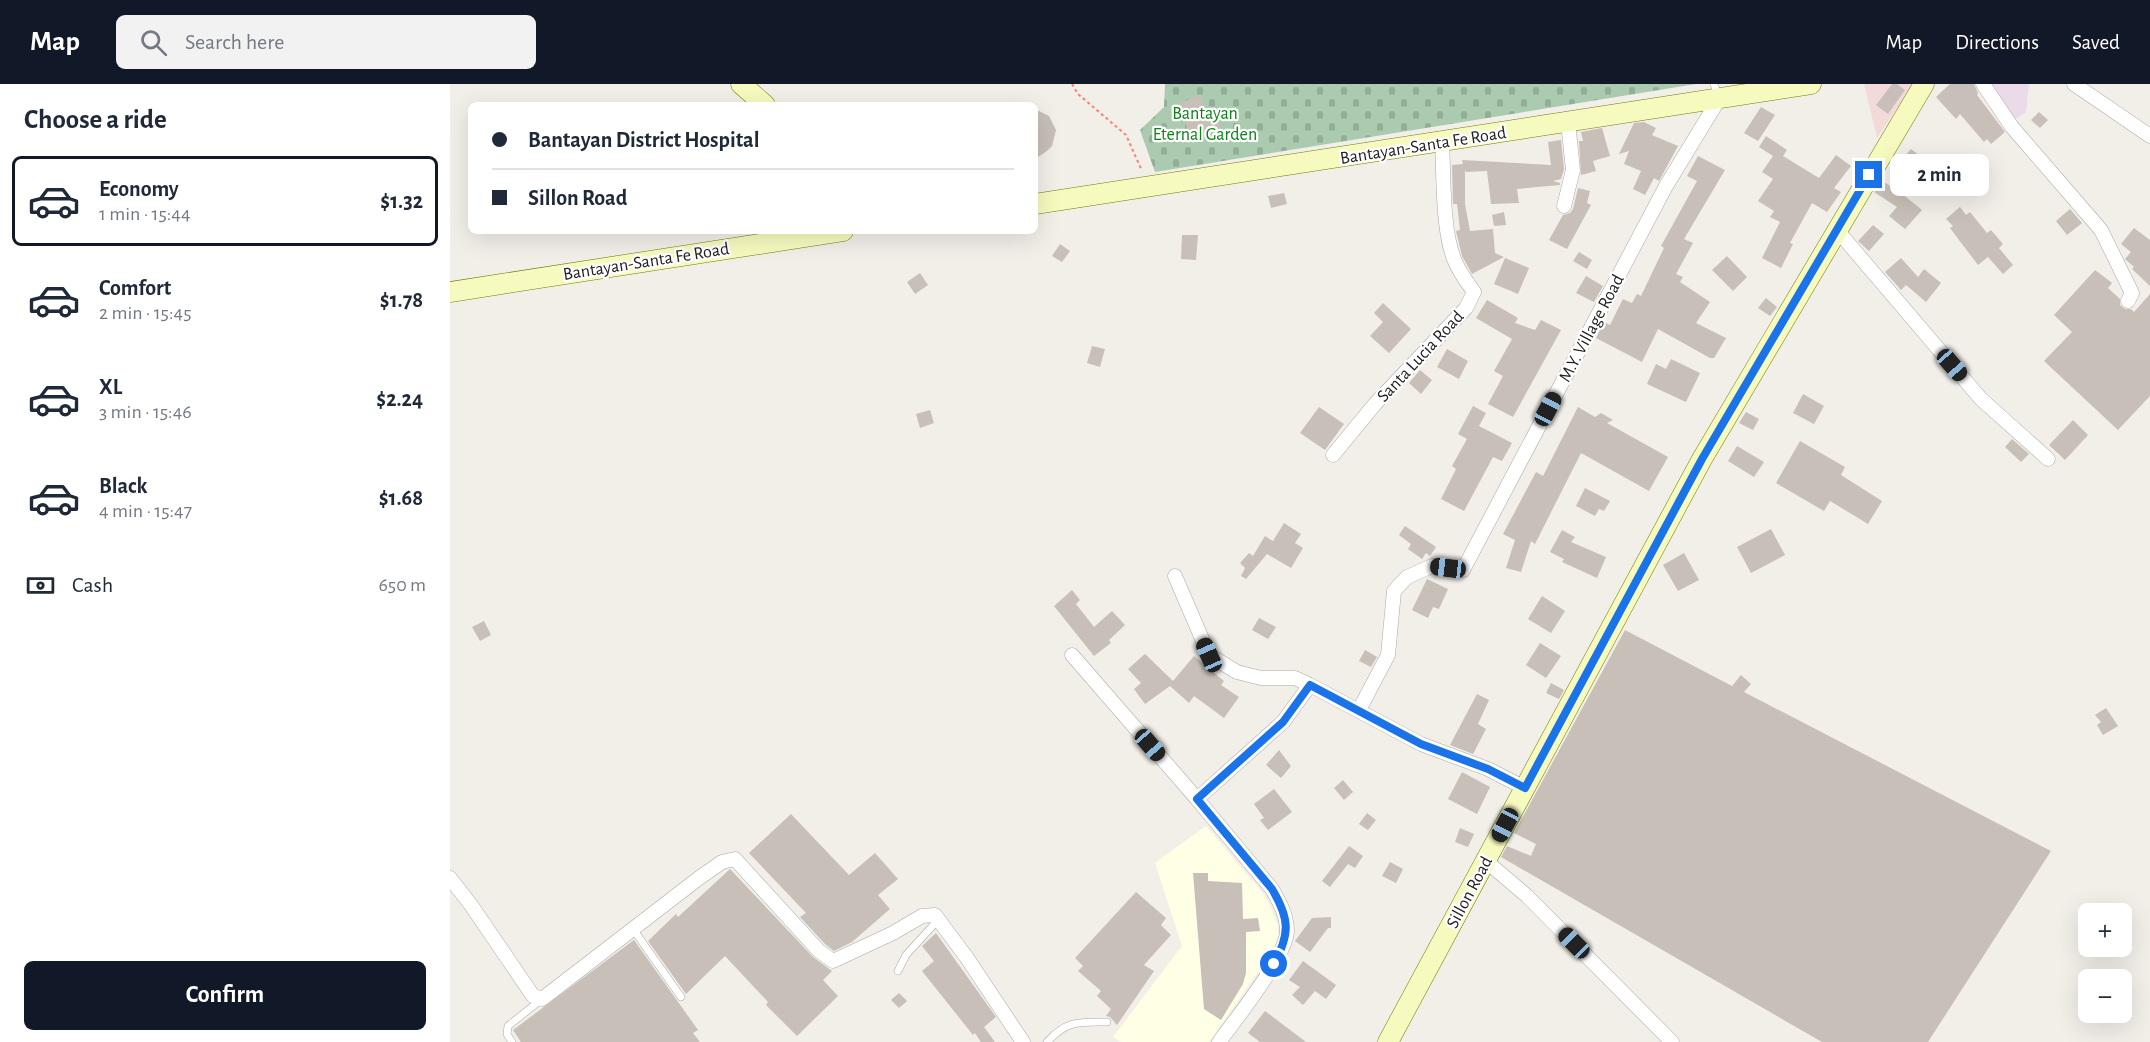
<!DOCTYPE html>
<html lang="en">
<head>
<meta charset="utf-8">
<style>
  :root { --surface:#fff; --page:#f2f2f3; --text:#1f2937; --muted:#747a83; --line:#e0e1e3; --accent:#111827 }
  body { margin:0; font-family:"Alegreya Sans",sans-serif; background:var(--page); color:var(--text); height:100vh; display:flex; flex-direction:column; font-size:22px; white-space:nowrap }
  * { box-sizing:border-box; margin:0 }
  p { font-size:20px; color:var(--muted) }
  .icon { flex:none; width:33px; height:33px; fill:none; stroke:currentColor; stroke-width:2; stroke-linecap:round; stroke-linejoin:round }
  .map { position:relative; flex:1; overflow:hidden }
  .side { display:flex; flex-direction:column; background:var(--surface); width:450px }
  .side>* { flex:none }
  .guide { position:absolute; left:18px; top:18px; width:570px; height:132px; border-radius:9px; box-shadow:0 6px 24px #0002; display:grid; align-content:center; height:132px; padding:0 24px; background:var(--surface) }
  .fabs { position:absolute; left:1628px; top:819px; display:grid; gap:12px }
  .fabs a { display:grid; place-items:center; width:54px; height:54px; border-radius:9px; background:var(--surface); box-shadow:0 6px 24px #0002; font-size:30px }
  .end { position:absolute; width:27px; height:27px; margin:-14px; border:8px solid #1a73e8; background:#fff; box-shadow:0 0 0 3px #fff }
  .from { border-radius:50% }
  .bubble { position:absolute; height:42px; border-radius:9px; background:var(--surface); box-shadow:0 6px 24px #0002; font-size:20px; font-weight:600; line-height:42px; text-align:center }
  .car { position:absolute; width:18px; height:36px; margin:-18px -9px; border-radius:8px; box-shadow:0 0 4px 2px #0007; background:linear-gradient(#222 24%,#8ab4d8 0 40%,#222 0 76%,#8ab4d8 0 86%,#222 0) }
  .guide b { display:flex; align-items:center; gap:21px; height:57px; font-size:22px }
  .guide b+b { border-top:2px solid var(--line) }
  .guide i { width:15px; height:15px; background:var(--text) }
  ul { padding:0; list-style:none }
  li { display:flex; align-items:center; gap:18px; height:90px; margin:0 12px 9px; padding:0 12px; border:3px solid transparent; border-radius:9px }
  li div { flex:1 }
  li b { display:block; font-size:22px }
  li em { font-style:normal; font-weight:600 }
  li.on { border-color:var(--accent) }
  li>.icon { width:54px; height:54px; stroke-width:1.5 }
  h2 { padding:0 24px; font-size:27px; line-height:72px }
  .pay { display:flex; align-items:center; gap:15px; height:66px; padding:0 24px; font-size:22px }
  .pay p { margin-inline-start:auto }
  .button { display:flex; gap:12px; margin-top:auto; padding:12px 24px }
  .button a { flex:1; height:69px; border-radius:9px; background:var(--accent); color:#fff; font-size:24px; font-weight:600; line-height:69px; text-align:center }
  header { display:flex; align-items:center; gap:36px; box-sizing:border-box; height:84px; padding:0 30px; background:var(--accent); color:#fff }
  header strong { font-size:28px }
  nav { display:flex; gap:33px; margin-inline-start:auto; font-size:21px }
  .search { width:420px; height:54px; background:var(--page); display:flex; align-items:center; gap:15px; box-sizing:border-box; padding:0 21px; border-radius:9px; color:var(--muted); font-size:22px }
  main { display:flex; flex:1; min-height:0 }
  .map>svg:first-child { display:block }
  .commercial { fill:#f2dad9 }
  .industrial { fill:#ebdbe8 }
  .education { fill:#ffffe5 }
  .cemetery { fill:url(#cemetery-stones) }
  .building { fill:#c7bfb8 }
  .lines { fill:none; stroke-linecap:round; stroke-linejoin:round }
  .lane-casing { stroke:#a9a9a9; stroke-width:8 }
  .street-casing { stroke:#a9a9a9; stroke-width:15 }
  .secondary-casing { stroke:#707d05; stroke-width:21 }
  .path { stroke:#fa8072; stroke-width:2; stroke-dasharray:3 3; stroke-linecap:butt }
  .lane { stroke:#fff; stroke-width:7 }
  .street { stroke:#fff; stroke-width:14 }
  .secondary { stroke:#f7fabf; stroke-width:20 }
  .route { stroke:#1a73e8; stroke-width:8 }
  .labels { text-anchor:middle; stroke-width:4.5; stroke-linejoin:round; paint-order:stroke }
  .park-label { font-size:18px; fill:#0c8416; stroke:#fff }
  .street-label { font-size:18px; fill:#222; stroke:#fff }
</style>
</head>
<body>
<header>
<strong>Map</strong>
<div class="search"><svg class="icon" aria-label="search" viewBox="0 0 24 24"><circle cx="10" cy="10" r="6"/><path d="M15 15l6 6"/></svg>Search here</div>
<nav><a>Map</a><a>Directions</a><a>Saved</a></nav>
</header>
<main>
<section class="side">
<h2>Choose a ride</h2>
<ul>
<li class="on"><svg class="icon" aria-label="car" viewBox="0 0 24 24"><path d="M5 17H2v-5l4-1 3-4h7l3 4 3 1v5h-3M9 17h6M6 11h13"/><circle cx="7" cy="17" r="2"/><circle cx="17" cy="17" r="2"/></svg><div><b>Economy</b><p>1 min · 15:44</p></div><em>$1.32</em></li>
<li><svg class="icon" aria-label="car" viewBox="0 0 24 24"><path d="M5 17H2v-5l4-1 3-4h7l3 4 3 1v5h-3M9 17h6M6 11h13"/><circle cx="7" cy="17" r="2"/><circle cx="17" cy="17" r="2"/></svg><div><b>Comfort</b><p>2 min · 15:45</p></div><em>$1.78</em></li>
<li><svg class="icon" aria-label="car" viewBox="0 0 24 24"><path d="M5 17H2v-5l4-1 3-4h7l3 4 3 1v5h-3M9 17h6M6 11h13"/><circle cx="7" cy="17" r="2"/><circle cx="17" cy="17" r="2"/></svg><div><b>XL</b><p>3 min · 15:46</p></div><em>$2.24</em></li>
<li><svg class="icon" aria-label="car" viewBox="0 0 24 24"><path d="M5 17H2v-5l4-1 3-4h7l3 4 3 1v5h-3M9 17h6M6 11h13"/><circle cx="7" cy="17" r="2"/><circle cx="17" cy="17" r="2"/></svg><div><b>Black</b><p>4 min · 15:47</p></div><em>$1.68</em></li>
</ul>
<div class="pay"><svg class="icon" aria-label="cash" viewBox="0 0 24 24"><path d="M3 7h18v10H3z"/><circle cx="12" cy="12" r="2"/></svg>Cash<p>650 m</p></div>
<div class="button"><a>Confirm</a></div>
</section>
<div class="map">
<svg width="1700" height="958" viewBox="0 0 1700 958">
  <defs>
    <pattern id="cemetery-stones" width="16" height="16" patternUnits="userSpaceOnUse" patternTransform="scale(1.5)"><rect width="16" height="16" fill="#aacbaf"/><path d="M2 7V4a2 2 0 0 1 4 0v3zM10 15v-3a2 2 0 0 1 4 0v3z" fill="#92ae96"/></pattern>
  </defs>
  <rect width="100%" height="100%" fill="#f2efe9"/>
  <path class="commercial" d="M 1414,0 L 1463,0 L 1427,54 Z"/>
  <path class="industrial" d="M 1540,0 L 1579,0 L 1576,28 L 1564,36 Z"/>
  <path class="education" d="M 756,742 L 816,813 L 828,841 L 828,852 L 824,865 L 759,958 L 671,958 L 663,953 L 732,862 L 705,779 Z"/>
  <path class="cemetery" d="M 715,0 L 1246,0 L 705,88 L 690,46 L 714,23 Z"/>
  <g class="building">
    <path d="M 1442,0 L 1447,0 L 1455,6 L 1438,30 L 1426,21 Z"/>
    <path d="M 1500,0 L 1524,0 L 1528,9 L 1527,11 L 1555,48 L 1541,60 L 1537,55 L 1534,58 L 1510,30 L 1506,35 L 1486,13 Z"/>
    <path d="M 750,11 L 758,31 L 765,28 L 771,44 L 741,56 L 733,33 L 724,37 L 719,23 Z"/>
    <path d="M 1311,23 L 1325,31 L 1308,57 L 1294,49 Z"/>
    <path d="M 585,25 L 599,32 L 606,46 L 602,62 L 597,67 L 585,75 Z"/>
    <path d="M 1589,28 L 1598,36 L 1590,44 L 1581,36 Z"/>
    <path d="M 1194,38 L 1206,44 L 1202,51 L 1228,62 L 1209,97 L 1204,94 L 1195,111 L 1183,105 L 1191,87 L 1174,80 L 1179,67 L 1169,70 L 1184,39 Z"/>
    <path d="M 1152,44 L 1160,72 L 1143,77 L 1146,87 L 1131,91 L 1129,57 L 1133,57 L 1131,48 Z"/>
    <path d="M 1316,52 L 1337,66 L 1333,72 L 1369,94 L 1386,71 L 1401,82 L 1384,104 L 1391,108 L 1377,128 L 1362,119 L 1340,159 L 1343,160 L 1331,184 L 1312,174 L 1330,138 L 1320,133 L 1324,127 L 1308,117 L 1323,95 L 1312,88 L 1323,72 L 1309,63 Z"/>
    <path d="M 1111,56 L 1114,85 L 1111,95 L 1103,97 L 1110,99 L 1110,101 L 1067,105 L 1069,119 L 1041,120 L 1037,87 L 1016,88 L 1015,86 L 1015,120 L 1020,147 L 1043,145 L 1045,169 L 1054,173 L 1022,190 L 1012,172 L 1006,147 L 1010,146 L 1007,120 L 1003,120 L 1002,81 L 1013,80 L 1012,76 L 1101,81 L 1098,58 Z"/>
    <path d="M 1461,65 L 1482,81 L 1470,97 L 1448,80 Z"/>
    <path d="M 1248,72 L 1275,86 L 1234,155 L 1243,159 L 1226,190 L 1233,193 L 1230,198 L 1260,218 L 1246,239 L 1276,254 L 1264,274 L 1260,274 L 1208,245 L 1192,278 L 1146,254 L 1154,238 L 1160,241 L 1173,215 L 1182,219 L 1187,210 L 1191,212 L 1214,164 L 1211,162 L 1247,97 L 1237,92 Z"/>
    <path d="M 1431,96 L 1451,109 L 1472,126 L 1455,145 L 1439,132 L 1447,123 L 1424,108 Z"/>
    <path d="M 1128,104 L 1140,107 L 1137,119 L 1141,121 L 1117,165 L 1099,156 L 1113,131 L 1120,129 L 1123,125 Z"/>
    <path d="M 834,109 L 837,120 L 821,124 L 818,112 Z"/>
    <path d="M 1510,123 L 1516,131 L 1520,128 L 1537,149 L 1541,146 L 1553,160 L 1549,164 L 1563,181 L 1553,190 L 1538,173 L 1528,181 L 1500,144 L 1503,142 L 1496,135 Z"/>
    <path d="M 1620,125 L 1632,139 L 1617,151 L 1606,137 Z"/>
    <path d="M 1054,128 L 1056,141 L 1044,142 L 1042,131 Z"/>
    <path d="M 1423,141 L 1434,150 L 1419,167 L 1408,157 Z"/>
    <path d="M 1684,144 L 1700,156 L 1700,202 L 1682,185 L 1684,183 L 1675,175 L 1681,168 L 1671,160 Z"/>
    <path d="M 732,151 L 748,151 L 746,176 L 731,175 Z"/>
    <path d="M 610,160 L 620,167 L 612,178 L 602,172 Z"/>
    <path d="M 1129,168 L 1142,176 L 1137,185 L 1123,177 Z"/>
    <path d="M 1277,172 L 1297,193 L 1283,207 L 1262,186 Z"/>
    <path d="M 1055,174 L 1079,184 L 1068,210 L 1044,200 Z"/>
    <path d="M 1451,174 L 1468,193 L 1474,185 L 1491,199 L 1476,218 L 1456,201 L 1451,206 L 1435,188 Z"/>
    <path d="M 1645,186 L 1662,199 L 1658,204 L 1670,215 L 1670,221 L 1675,225 L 1681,225 L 1684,228 L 1700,210 L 1700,312 L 1668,346 L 1594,277 L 1622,248 L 1604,231 Z"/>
    <path d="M 470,189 L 478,201 L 465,210 L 457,198 Z"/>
    <path d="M 1136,192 L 1153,202 L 1144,218 L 1126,209 Z"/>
    <path d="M 1316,214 L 1327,223 L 1320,232 L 1308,224 Z"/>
    <path d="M 1037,216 L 1068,234 L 1065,239 L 1085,246 L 1091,236 L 1111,246 L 1063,333 L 1038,320 L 1053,292 L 1044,287 L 1062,255 L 1026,234 Z"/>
    <path d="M 933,219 L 961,245 L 939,269 L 920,252 L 933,238 L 924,229 Z"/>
    <path d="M 642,262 L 655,265 L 650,283 L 637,279 Z"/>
    <path d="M 997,265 L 1018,277 L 1009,295 L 987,283 Z"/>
    <path d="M 1221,275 L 1250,289 L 1236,318 L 1197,300 L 1206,280 L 1216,285 Z"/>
    <path d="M 970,286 L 982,296 L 971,310 L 959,299 Z"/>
    <path d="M 1353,310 L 1374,322 L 1364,340 L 1343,329 Z"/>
    <path d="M 1023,322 L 1036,329 L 1029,342 L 1062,359 L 1052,377 L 1043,373 L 1014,427 L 991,415 L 1006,385 L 1002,382 L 1017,355 L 1008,350 Z"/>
    <path d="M 869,323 L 894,340 L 875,366 L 850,349 Z"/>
    <path d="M 1128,323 L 1145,333 L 1151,329 L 1163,336 L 1157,339 L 1218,373 L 1199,407 L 1131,369 L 1085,460 L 1081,457 L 1071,488 L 1056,484 L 1065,456 L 1053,450 L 1086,388 L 1093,392 Z"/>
    <path d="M 480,326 L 484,339 L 470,344 L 466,330 Z"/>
    <path d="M 1296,328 L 1309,335 L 1303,346 L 1289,339 Z"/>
    <path d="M 1623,336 L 1638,351 L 1615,376 L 1599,361 Z"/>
    <path d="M 1562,355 L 1579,370 L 1571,378 L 1555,363 Z"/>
    <path d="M 1350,357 L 1395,383 L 1391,391 L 1432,417 L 1418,440 L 1380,417 L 1374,427 L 1326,399 Z"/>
    <path d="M 1287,362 L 1314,378 L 1304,393 L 1278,377 Z"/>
    <path d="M 1135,404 L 1160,417 L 1154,427 L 1149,425 L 1145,432 L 1126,422 Z"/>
    <path d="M 834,439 L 851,450 L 845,459 L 853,464 L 841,484 L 817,470 L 796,495 L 791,492 L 795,484 L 790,479 L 799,469 L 803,472 L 815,452 L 823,457 Z"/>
    <path d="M 955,442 L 986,463 L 980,472 L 976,469 L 972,475 L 958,465 L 961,460 L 949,451 Z"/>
    <path d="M 1321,445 L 1335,471 L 1301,489 L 1287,463 Z"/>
    <path d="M 1112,446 L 1125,453 L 1121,458 L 1156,473 L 1147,494 L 1112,478 L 1114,475 L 1100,468 Z"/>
    <path d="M 1234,469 L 1249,496 L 1228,507 L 1213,481 Z"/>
    <path d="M 977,495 L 998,505 L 989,525 L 983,523 L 978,534 L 962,526 Z"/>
    <path d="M 622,506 L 630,516 L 626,520 L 644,543 L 662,527 L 675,541 L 659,556 L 661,559 L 644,572 L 604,522 Z"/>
    <path d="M 1092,512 L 1115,527 L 1101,549 L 1078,535 Z"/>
    <path d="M 809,534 L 826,543 L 818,555 L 802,546 Z"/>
    <path d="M 34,537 L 41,551 L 30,557 L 22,543 Z"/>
    <path d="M 1175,546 L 1282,602 L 1291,591 L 1301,600 L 1294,608 L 1601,767 L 1478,958 L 1372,958 L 1051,773 L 1057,762 L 1081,772 L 1086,760 L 1064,749 Z"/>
    <path d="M 1090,559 L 1111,572 L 1096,594 L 1076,581 Z"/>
    <path d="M 915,566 L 927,573 L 921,583 L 909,577 Z"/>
    <path d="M 695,570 L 723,597 L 744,572 L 774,597 L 771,601 L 789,613 L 774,634 L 744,612 L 739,619 L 720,602 L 695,620 L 684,605 L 691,599 L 678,585 Z"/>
    <path d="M 1101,599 L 1114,606 L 1109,615 L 1096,609 Z"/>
    <path d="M 1027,610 L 1039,616 L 1028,640 L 1036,645 L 1023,670 L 1000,661 Z"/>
    <path d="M 1656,624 L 1668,642 L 1653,651 L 1647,641 L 1651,638 L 1645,631 Z"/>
    <path d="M 829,666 L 841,682 L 831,694 L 816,681 Z"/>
    <path d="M 1012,688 L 1040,703 L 1027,730 L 998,715 Z"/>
    <path d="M 893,696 L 903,708 L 894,716 L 884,704 Z"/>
    <path d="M 824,705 L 842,728 L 818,746 L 810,736 L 814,734 L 804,720 Z"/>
    <path d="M 917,729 L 926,736 L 918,746 L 909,740 Z"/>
    <path d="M 341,730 L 399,791 L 425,769 L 448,795 L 428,811 L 440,825 L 402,858 L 384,867 L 375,860 L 350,833 L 356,829 L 299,769 Z"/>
    <path d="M 1010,744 L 1024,750 L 1018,763 L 1005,758 Z"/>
    <path d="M 899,762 L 913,772 L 905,784 L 898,780 L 880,803 L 872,797 Z"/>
    <path d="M 940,778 L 953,785 L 946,799 L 932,792 Z"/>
    <path d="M 280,785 L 363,873 L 382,887 L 373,896 L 388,912 L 347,952 L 316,921 L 318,918 L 275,872 L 236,910 L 198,857 L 226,830 L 228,833 Z"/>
    <path d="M 743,789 L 758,789 L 758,797 L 792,799 L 793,835 L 808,834 L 810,847 L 796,848 L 796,889 L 793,900 L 771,936 L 754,925 Z"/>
    <path d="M 686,808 L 716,834 L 711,841 L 721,851 L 694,881 L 704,887 L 667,941 L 660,933 L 656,932 L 661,925 L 647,912 L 651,907 L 628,887 L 633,882 L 625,874 Z"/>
    <path d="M 881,833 L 881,844 L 878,844 L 860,868 L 845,857 L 862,834 Z"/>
    <path d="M 486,849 L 546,933 L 534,943 L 545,958 L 531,958 L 525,949 L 523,951 L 472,887 L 484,877 L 472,862 Z"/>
    <path d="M 184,856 L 248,946 L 243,949 L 250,958 L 71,958 L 63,946 Z"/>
    <path d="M 853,877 L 886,901 L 876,915 L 865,907 L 853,921 L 842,911 L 850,903 L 839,896 Z"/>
    <path d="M 449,909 L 457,917 L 449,924 L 441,916 Z"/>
    <path d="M 815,927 L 856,958 L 810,958 L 798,949 Z"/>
  </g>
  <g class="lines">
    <g class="lane-casing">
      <g id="lane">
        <path d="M 1264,0 L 1268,12"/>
        <path d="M 183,845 L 231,913"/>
        <path d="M 448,887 L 456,871 L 488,836"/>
        <path d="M 62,958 L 57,950 L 58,942 L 92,915"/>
        <path d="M 597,958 C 617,936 629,938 657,938"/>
      </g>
    </g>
    <g class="street-casing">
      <g id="street">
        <path d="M 1533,0 L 1562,43 L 1651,146 L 1682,209 L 1678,217"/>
        <path d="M 1624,0 L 1700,52"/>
        <path d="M 1114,122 L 1123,86 L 1118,38"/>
        <path d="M 1387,146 L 1531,315 L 1598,375"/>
        <path d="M 883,371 L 925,320 L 1016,224 L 1024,208 C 1016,197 1009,188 1004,175 C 992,144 994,92 992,58"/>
        <path d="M 725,492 L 759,571 L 787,588 L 811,594 L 845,594 L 860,601"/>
        <path d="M 622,571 L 747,715"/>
        <path d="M 909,626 L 938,571 L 944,507 L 957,493 L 982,482 L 1013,486 L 1216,102 L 1269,15"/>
        <path d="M 1036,777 L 1077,812 L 1222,958"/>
        <path d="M 0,794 L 21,821 L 83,912 L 92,915 L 249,794 L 272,778 L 285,775 L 369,867 L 383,877 L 443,849 L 472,832 L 485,831 L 517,874 L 573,958"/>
        <path d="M 769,958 C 786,935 835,874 837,848 C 837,831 830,819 822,805 L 747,715 L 833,638 L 860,601 L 971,660 L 1038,685 L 1075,704"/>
      </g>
    </g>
    <g class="secondary-casing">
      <g id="secondary">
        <path d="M 291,0 L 315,21"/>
        <path d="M 585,120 L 1361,0"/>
        <path d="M 0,208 L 393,147"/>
        <path d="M 938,958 L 1252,375 L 1474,0"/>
      </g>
    </g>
    <path class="path" d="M 622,0 L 628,10 L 676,51 L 692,87"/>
    <use href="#lane" class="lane"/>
    <use href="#street" class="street"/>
    <use href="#secondary" class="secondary"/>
  </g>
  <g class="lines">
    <path class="route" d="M 824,880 C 840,850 840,835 822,805 L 747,715 L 833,638 L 860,601 L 971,660 L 1038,685 L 1075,704 L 1252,375 L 1419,91"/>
  </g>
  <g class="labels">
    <g class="park-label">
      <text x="755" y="35">Bantayan<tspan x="755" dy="21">Eternal Garden</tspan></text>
    </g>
    <g class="street-label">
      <text transform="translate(973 61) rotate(-9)" y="6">Bantayan-Santa Fe Road</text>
      <text transform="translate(196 177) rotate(-9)" y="6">Bantayan-Santa Fe Road</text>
      <text transform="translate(1141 244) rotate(-62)" y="6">M.Y. Village Road</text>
      <text transform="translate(970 272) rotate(-47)" y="6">Santa Lucia Road</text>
      <text transform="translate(1019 808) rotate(-62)" y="6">Sillon Road</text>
    </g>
  </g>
</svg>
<div class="fabs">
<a>+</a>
<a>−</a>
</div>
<i class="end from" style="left:824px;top:880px"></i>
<i class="end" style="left:1419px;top:91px"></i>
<div class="bubble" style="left:1440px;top:70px;width:99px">2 min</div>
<i class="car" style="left:1502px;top:281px;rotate:139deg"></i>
<i class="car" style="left:1098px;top:325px;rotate:28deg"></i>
<i class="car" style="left:998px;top:484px;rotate:277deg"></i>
<i class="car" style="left:759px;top:571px;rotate:336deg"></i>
<i class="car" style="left:700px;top:661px;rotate:139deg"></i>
<i class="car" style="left:1055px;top:741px;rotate:208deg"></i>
<i class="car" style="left:1124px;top:859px;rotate:315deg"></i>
<div class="guide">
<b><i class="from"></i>Bantayan District Hospital</b>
<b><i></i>Sillon Road</b>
</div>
</div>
</main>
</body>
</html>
